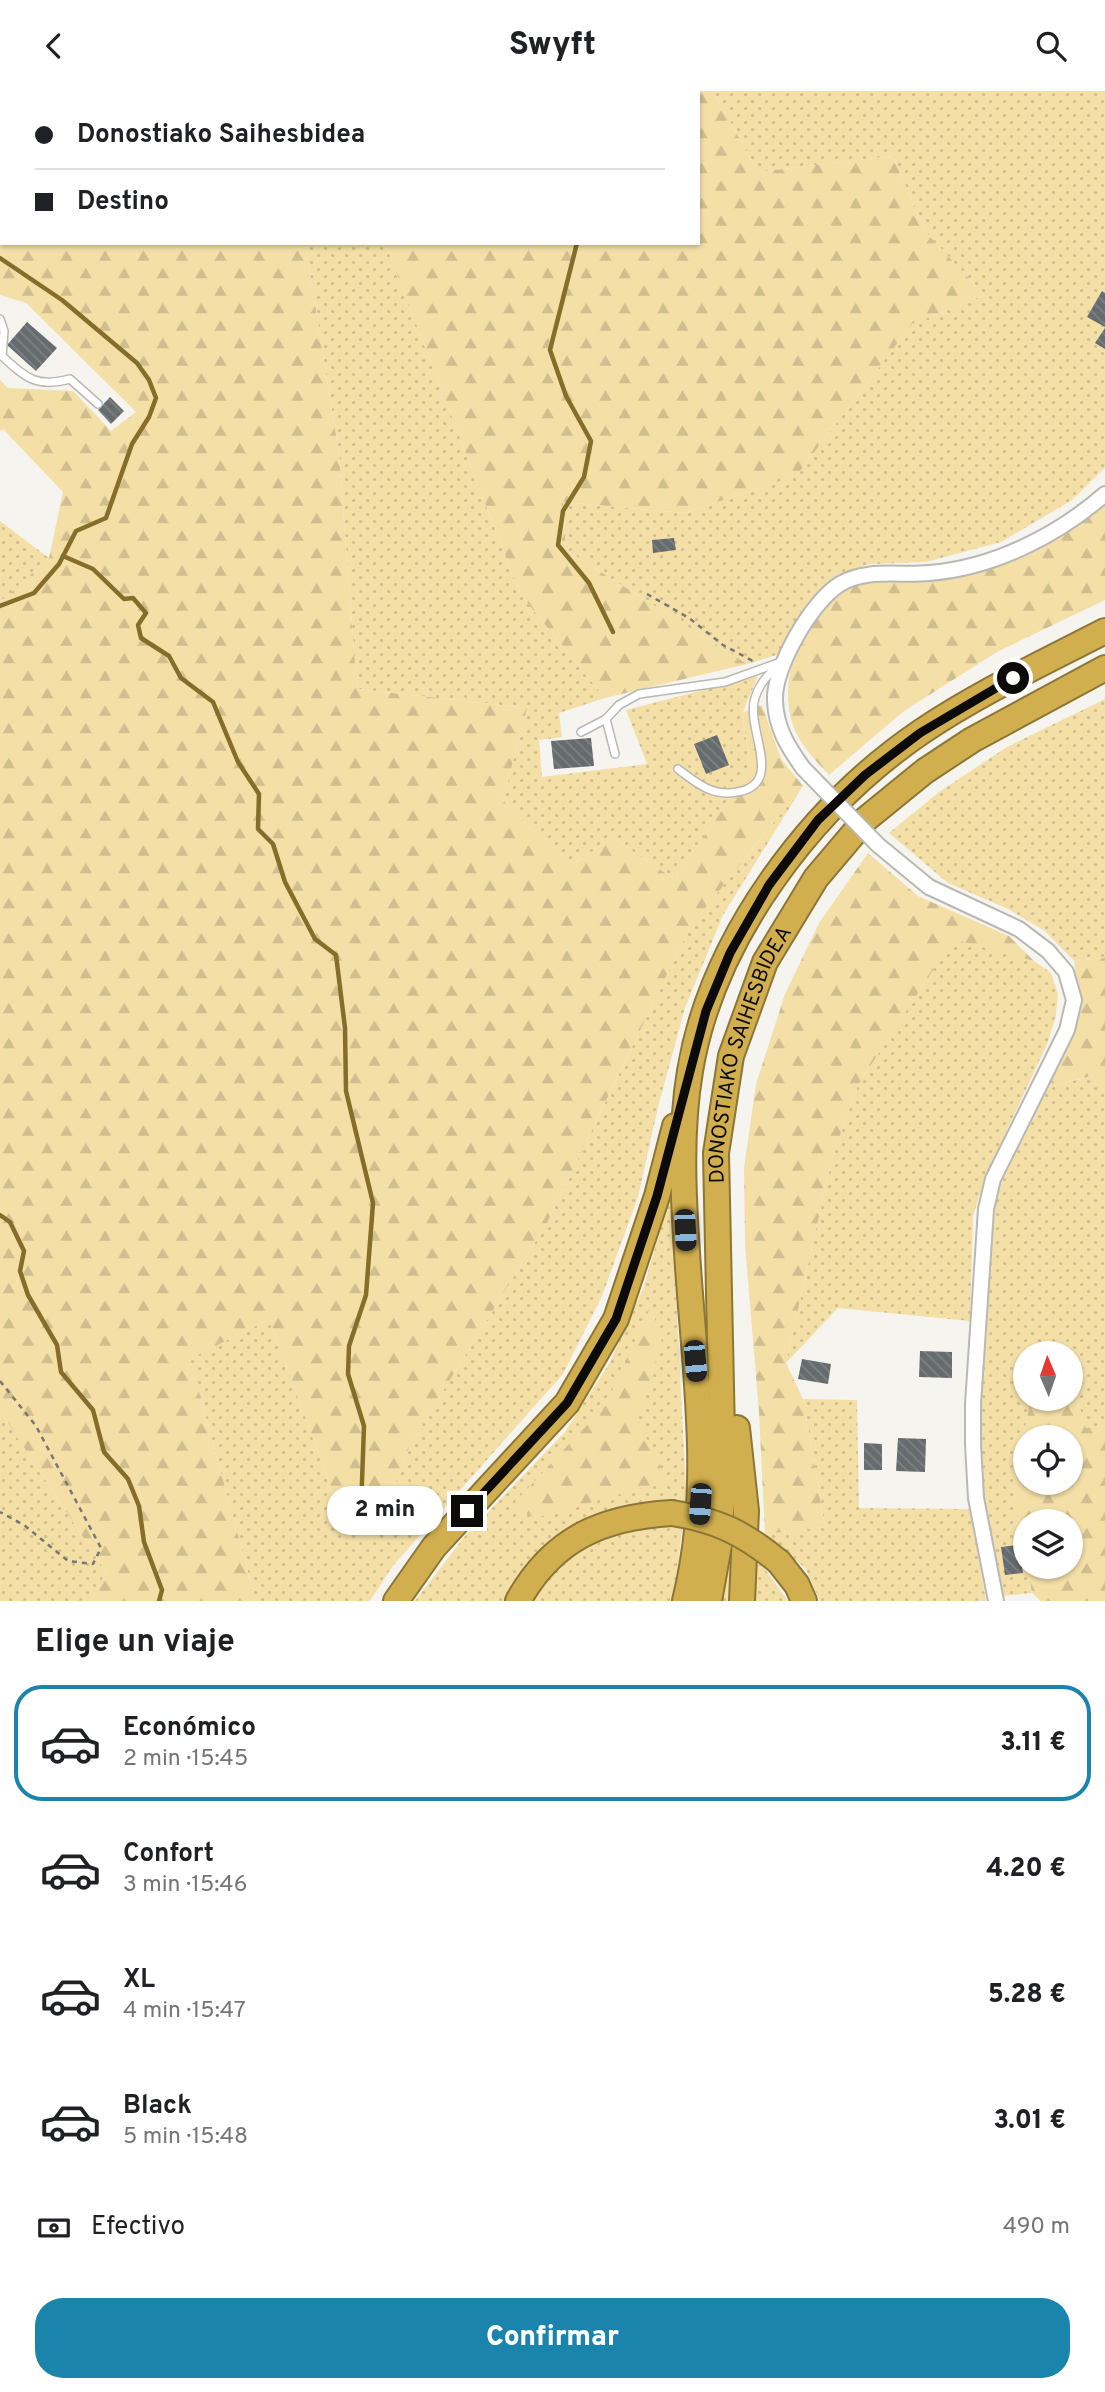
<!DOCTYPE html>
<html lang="es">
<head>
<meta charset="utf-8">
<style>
  :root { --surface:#fff; --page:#f6f6f6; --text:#202124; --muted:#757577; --line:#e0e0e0; --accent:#1b84ad }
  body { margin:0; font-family:Overpass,sans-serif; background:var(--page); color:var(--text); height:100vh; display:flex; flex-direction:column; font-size:26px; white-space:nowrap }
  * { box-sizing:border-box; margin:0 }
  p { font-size:23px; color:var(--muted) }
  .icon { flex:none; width:38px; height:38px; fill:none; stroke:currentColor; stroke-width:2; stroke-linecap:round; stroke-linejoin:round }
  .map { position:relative; height:1510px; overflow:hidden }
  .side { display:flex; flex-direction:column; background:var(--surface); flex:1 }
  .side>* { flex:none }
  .banner { position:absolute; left:0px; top:0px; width:700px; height:154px; box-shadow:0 2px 5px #0004; display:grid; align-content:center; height:154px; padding:0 35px; background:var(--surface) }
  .needle { width:46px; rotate:358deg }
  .tools { position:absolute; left:1013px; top:1250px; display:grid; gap:14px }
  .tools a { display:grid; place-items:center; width:70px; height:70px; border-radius:50%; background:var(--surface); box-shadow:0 2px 5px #0004; font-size:35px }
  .end { position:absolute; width:32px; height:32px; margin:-16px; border:9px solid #0c0b0a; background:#fff; box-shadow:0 0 0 4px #fff }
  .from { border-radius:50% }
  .bubble { position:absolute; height:49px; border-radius:24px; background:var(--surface); box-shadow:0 2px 5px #0004; font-size:23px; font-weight:800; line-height:49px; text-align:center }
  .car { position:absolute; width:21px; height:42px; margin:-21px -10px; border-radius:9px; box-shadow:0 0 5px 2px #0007; background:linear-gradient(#222 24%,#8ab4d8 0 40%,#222 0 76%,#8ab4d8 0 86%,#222 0) }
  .banner b { display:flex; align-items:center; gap:24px; height:66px; font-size:26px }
  .banner b+b { border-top:2px solid var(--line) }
  .banner i { width:18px; height:18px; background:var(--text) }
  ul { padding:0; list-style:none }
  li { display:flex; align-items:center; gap:21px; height:116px; margin:0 14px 10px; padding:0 21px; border:4px solid transparent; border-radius:28px }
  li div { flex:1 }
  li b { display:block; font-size:26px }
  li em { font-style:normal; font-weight:800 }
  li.selected { border-color:var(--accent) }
  li>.icon { width:63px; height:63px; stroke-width:1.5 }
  h2 { padding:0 35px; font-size:32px; line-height:84px }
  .pay { display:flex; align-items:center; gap:18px; height:77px; padding:0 35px; font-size:26px }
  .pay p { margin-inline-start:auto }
  .primary-button { display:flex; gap:14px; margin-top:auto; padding:14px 35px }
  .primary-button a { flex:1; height:80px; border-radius:28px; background:var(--accent); color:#fff; font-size:28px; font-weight:800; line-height:80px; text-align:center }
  header { display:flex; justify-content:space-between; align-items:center; height:91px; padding:0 35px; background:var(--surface); font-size:32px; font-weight:800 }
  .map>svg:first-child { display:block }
  .green { fill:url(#green-dots) }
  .forest { fill:url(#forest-firs); fill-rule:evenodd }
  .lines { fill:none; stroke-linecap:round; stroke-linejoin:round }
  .stream { stroke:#846e2a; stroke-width:4.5 }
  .building { fill:url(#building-back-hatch) }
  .lane-casing { stroke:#bab8b3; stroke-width:10 }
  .street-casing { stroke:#bab8b3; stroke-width:18 }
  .highway-casing { stroke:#8c7636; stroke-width:28 }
  .path { stroke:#797774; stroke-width:2.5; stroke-dasharray:5 5; stroke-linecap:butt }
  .lane { stroke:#fff; stroke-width:7 }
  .street { stroke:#fff; stroke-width:14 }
  .highway { stroke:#d1af4e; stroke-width:24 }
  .street-bridge-casing { stroke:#bab8b3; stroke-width:18; stroke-linecap:butt }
  .highway-bridge-casing { stroke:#8c7636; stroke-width:28; stroke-linecap:butt }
  .street-bridge { stroke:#fff; stroke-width:14 }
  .highway-bridge { stroke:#d1af4e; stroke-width:24 }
  .route { stroke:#0c0b0a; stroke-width:9 }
  .labels { text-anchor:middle; stroke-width:5; stroke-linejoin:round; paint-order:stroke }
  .street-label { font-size:21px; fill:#0c0b0a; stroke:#fff }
</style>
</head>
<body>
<header><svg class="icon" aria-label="back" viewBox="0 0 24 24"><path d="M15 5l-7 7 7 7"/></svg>Swyft<svg class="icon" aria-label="search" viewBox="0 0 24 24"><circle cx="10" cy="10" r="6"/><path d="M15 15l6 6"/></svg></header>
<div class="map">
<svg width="1105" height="1510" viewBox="0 0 1105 1510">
  <defs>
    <pattern id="green-dots" width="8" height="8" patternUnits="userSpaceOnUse" patternTransform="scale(1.75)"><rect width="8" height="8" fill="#f4dfa7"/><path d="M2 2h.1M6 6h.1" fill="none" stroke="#d0be8e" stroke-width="1.8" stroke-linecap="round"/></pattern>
    <pattern id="forest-firs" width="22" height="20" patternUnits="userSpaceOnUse" patternTransform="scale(1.75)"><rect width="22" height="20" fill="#f4dfa7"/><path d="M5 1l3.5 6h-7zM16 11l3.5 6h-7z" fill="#d0be8e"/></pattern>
    <pattern id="building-back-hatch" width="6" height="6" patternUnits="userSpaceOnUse" patternTransform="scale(1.75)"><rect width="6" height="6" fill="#666b6e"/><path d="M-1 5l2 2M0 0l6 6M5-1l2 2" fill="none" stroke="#7e8284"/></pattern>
  </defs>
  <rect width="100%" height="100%" fill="#f6f4ef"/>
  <g class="green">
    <path d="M 713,0 L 1105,0 L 1105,377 L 1072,409 L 1001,451 L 926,471 L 870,473 L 839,483 L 808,511 L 777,564 L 747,573 L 566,459 L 563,411 L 685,422 L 797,384 L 912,233 L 984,204 L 924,139 L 893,65 L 758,81 Z"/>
    <path d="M 305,152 L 385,152 L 520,503 L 605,607 L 559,622 L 562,646 L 539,649 L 542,686 L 647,673 L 626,619 L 758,585 L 742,623 L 751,678 L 674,788 L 613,747 L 568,776 L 503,709 L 527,617 L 357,598 L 339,363 Z"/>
    <path d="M 0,430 L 49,467 L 0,511 Z"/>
    <path d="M 1105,608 L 1105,867 L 1074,870 L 1045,840 L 1008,818 L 948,792 L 889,742 L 939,701 L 1007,656 Z"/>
    <path d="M 803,695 L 723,824 L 685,917 L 658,1016 L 638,1106 L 602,1205 L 563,1283 L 392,1476 L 370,1510 L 256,1510 L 190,1268 L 269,1228 L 338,1415 L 370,1456 L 411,1352 L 547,1132 L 690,836 Z"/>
    <path d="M 953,847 L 1034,870 L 1051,882 L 1058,903 L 1056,924 L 1048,951 L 986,1084 L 973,1125 L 970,1230 L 838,1217 L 786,1272 L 832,1067 L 858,994 Z"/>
    <path d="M 1096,984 L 1105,1003 L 1105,1334 L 1086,1337 L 1071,1289 L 1071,1262 L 1026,1262 L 1026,1307 L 1031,1307 L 1013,1398 L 1032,1502 L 1002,1505 L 978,1371 L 989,1128 L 1004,1085 L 1048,996 Z"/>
    <path d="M 671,1103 L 686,1399 L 679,1465 L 762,1474 L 788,1510 L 415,1510 L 465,1445 L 565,1341 L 609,1273 L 643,1198 Z"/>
    <path d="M 803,1308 L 857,1309 L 859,1417 L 970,1418 L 986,1510 L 820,1510 L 805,1477 L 765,1443 L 825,1436 Z"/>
    <path d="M 0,1320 L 106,1481 L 91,1510 L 0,1510 Z"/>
  </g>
  <g class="forest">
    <path d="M 0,0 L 131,2 L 2,2 L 2,152 L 305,152 L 339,363 L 357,598 L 527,617 L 503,709 L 568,776 L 613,747 L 674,788 L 751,678 L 742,622 L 762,614 L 781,668 L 803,695 L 690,836 L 547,1132 L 411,1352 L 370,1457 L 338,1415 L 269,1228 L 190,1268 L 256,1510 L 91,1510 L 106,1481 L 0,1320 L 0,511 L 49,467 L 63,401 L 3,338 L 0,340 L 0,289 L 8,297 L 73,300 L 111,340 L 136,321 L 26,212 L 0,204 Z"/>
    <path d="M 374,0 L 713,0 L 758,81 L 893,65 L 924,139 L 984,204 L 912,233 L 797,384 L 685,422 L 563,411 L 566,459 L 747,573 L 605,607 L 520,503 L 385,152 L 698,152 L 698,2 Z"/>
    <path d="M 1105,413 L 1105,509 L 997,561 L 904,620 L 829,684 C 815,669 802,656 794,637 C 774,588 806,512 856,494 C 883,484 914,492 941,488 C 988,481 1067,440 1105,413 Z"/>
    <path d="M 868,762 L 918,805 L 1009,845 L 1034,870 L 953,848 L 858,994 L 832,1067 L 786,1272 L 803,1308 L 825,1436 L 765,1443 L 759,1321 L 745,1154 L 744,1077 L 756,993 L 785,903 L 819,832 Z"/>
    <path d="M 1105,867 L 1105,1003 L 1095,984 L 1048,996 L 1081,917 L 1074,870 Z"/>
    <path d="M 651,1215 L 662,1251 L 637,1328 L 668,1390 L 535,1427 L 511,1415 L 605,1315 Z"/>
    <path d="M 1071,1289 L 1086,1337 L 1105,1334 L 1105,1510 L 1041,1510 L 1032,1502 L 1027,1475 L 1071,1475 L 1071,1430 L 1026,1430 L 1025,1467 L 1013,1398 L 1031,1307 L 1071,1307 ZM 1026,1346 L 1071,1346 L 1071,1391 L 1026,1391 Z"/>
  </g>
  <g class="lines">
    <g class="stream">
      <path d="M 522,0 L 523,2"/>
      <path d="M 577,152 L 550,259 L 566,305 L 591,350 L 584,386 L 563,420 L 558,454 L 589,492 L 613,541"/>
      <path d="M 0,167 L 62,209 L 137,272 L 149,289 L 156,307 L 149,326 L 132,353 L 106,427 L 76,440 L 59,473 L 34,502 L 0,515"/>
      <path d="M 63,465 L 93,478 L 124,508 L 133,507 L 146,522 L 138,534 L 141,547 L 169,565 L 181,587 L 213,611 L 238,671 L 259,703 L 258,738 L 273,753 L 285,791 L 315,848 L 336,864 L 345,937 L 346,1000 L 373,1112 L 366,1204 L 349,1255 L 348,1283 L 364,1335 L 361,1418"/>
      <path d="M 0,1124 L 10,1131 L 24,1160 L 20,1180 L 28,1204 L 57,1254 L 61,1281 L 93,1319 L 104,1361 L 128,1388 L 139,1415 L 144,1451 L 162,1499 L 159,1510"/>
    </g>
  </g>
  <g class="building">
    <path d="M 1102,200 L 1105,202 L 1105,236 L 1087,226 Z"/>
    <path d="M 27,231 L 57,257 L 36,280 L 7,254 Z"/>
    <path d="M 1105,237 L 1105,258 L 1095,252 Z"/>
    <path d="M 110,306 L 124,320 L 111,333 L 98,319 Z"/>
    <path d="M 674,447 L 676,459 L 653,462 L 652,449 Z"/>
    <path d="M 717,644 L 729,674 L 706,683 L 694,653 Z"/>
    <path d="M 591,647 L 594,675 L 554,678 L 551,650 Z"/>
    <path d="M 920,1260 L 952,1261 L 952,1287 L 919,1286 Z"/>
    <path d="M 802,1268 L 831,1273 L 828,1293 L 798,1288 Z"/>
    <path d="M 898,1347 L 926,1348 L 925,1381 L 896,1380 Z"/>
    <path d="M 864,1352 L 882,1353 L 882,1379 L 864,1379 Z"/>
    <path d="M 1019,1454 L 1023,1482 L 1005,1484 L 1001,1456 Z"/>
  </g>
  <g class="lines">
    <g class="lane-casing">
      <g id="lane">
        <path d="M 125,0 L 129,2"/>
        <path d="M 147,2 L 149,0"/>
        <path d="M 0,228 L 4,240 L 2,265 C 26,287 36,297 70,288 L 98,313"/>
        <path d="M 606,628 L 615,663"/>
        <path d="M 581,641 L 606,628 L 619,614 L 639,603 L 725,591 L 778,572"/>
        <path d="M 678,678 C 696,692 713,706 737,701 C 786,693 745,638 755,607 C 759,593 770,581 781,573"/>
      </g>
    </g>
    <g class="street-casing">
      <g id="street">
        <path d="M 91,2 L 91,0"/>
        <path d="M 0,118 L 2,117"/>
        <path d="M 803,677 C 788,656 776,637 775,610 C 773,577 812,510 840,493 C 867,477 899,485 929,482 C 993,477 1057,445 1105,403"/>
        <path d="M 929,796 L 1019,838 L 1048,860 L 1066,881 L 1074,909 L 1067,939 L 993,1088 L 986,1118 L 973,1313 L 973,1353 L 976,1407 L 996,1510"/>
      </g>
    </g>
    <g class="highway-casing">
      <g id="highway">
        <path d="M 737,1337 L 746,1420 L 742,1510"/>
        <path d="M 779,1471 L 797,1494 L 804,1510"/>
        <path d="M 396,1510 L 434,1456 L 567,1312 L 616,1228 L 657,1105 L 675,1035"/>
        <path d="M 518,1510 C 553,1447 603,1426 672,1422"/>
        <path d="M 685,1510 C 714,1394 694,1278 687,1161 C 683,1102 680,1040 690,980 C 712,847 811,716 921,641 C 979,602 1043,572 1105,540"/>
        <path id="s1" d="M 709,1510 L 719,1454 L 723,1389 L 716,1062 L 731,965 L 765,871 L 816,787 L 866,728 L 925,680 L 972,649 L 1105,577"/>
      </g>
    </g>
    <g class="path">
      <path d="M 647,503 L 689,527 L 723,554 L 753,570"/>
      <path d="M 0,1290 L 36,1335 L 101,1457 L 93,1473 L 68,1470 L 24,1434 L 0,1421"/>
    </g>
    <use href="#lane" class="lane"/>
    <use href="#street" class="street"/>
    <use href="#highway" class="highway"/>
    <g class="street-bridge-casing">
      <path id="street-bridge" d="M 803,677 L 878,754 L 929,796"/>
    </g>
    <g class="highway-bridge-casing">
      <path id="highway-bridge" d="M 672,1422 C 717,1429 744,1442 779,1471"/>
    </g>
    <use href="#street-bridge" class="street-bridge"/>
    <use href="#highway-bridge" class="highway-bridge"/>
  </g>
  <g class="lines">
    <path class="route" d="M 467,1420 L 567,1312 L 616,1228 L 657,1105 L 706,920 L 730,862 L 769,794 L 818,729 L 865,684 L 920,642 L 1013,587"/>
  </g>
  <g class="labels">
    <g class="street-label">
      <text dy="7" stroke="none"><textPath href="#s1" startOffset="553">DONOSTIAKO SAIHESBIDEA</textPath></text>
    </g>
  </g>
</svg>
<div class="tools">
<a><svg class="needle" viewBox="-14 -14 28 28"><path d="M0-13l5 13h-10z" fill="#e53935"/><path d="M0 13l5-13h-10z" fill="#757577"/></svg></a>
<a><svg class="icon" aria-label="locate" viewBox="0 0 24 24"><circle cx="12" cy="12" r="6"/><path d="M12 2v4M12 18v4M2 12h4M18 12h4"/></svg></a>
<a><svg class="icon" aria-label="layers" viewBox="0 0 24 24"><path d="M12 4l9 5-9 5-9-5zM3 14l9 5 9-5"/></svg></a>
</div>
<i class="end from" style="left:1013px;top:587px"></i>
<i class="end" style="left:467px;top:1420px"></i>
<div class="bubble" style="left:327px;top:1395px;width:116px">2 min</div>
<i class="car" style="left:685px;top:1139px;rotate:177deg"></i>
<i class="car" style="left:695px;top:1270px;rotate:175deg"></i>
<i class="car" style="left:700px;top:1413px;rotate:184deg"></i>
<div class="banner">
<b><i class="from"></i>Donostiako Saihesbidea</b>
<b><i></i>Destino</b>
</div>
</div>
<section class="side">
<h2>Elige un viaje</h2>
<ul>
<li class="selected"><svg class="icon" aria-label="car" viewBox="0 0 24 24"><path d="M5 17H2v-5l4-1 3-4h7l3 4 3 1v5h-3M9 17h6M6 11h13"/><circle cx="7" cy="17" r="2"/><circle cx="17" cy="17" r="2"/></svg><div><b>Económico</b><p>2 min · 15:45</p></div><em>3.11 €</em></li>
<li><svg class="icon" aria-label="car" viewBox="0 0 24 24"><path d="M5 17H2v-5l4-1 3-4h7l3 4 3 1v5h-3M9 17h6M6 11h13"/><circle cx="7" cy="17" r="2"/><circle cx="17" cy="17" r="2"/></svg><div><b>Confort</b><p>3 min · 15:46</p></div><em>4.20 €</em></li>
<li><svg class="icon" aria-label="car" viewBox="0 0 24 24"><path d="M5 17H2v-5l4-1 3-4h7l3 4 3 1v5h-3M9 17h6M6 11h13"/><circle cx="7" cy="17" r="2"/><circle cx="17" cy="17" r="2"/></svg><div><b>XL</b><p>4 min · 15:47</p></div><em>5.28 €</em></li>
<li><svg class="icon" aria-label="car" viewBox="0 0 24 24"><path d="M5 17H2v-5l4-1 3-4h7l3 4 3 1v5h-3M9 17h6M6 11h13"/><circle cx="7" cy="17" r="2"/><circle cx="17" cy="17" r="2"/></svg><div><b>Black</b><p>5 min · 15:48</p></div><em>3.01 €</em></li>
</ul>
<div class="pay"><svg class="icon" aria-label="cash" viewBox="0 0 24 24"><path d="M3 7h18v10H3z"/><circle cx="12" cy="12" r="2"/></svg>Efectivo<p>490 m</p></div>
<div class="primary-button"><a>Confirmar</a></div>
</section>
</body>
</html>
